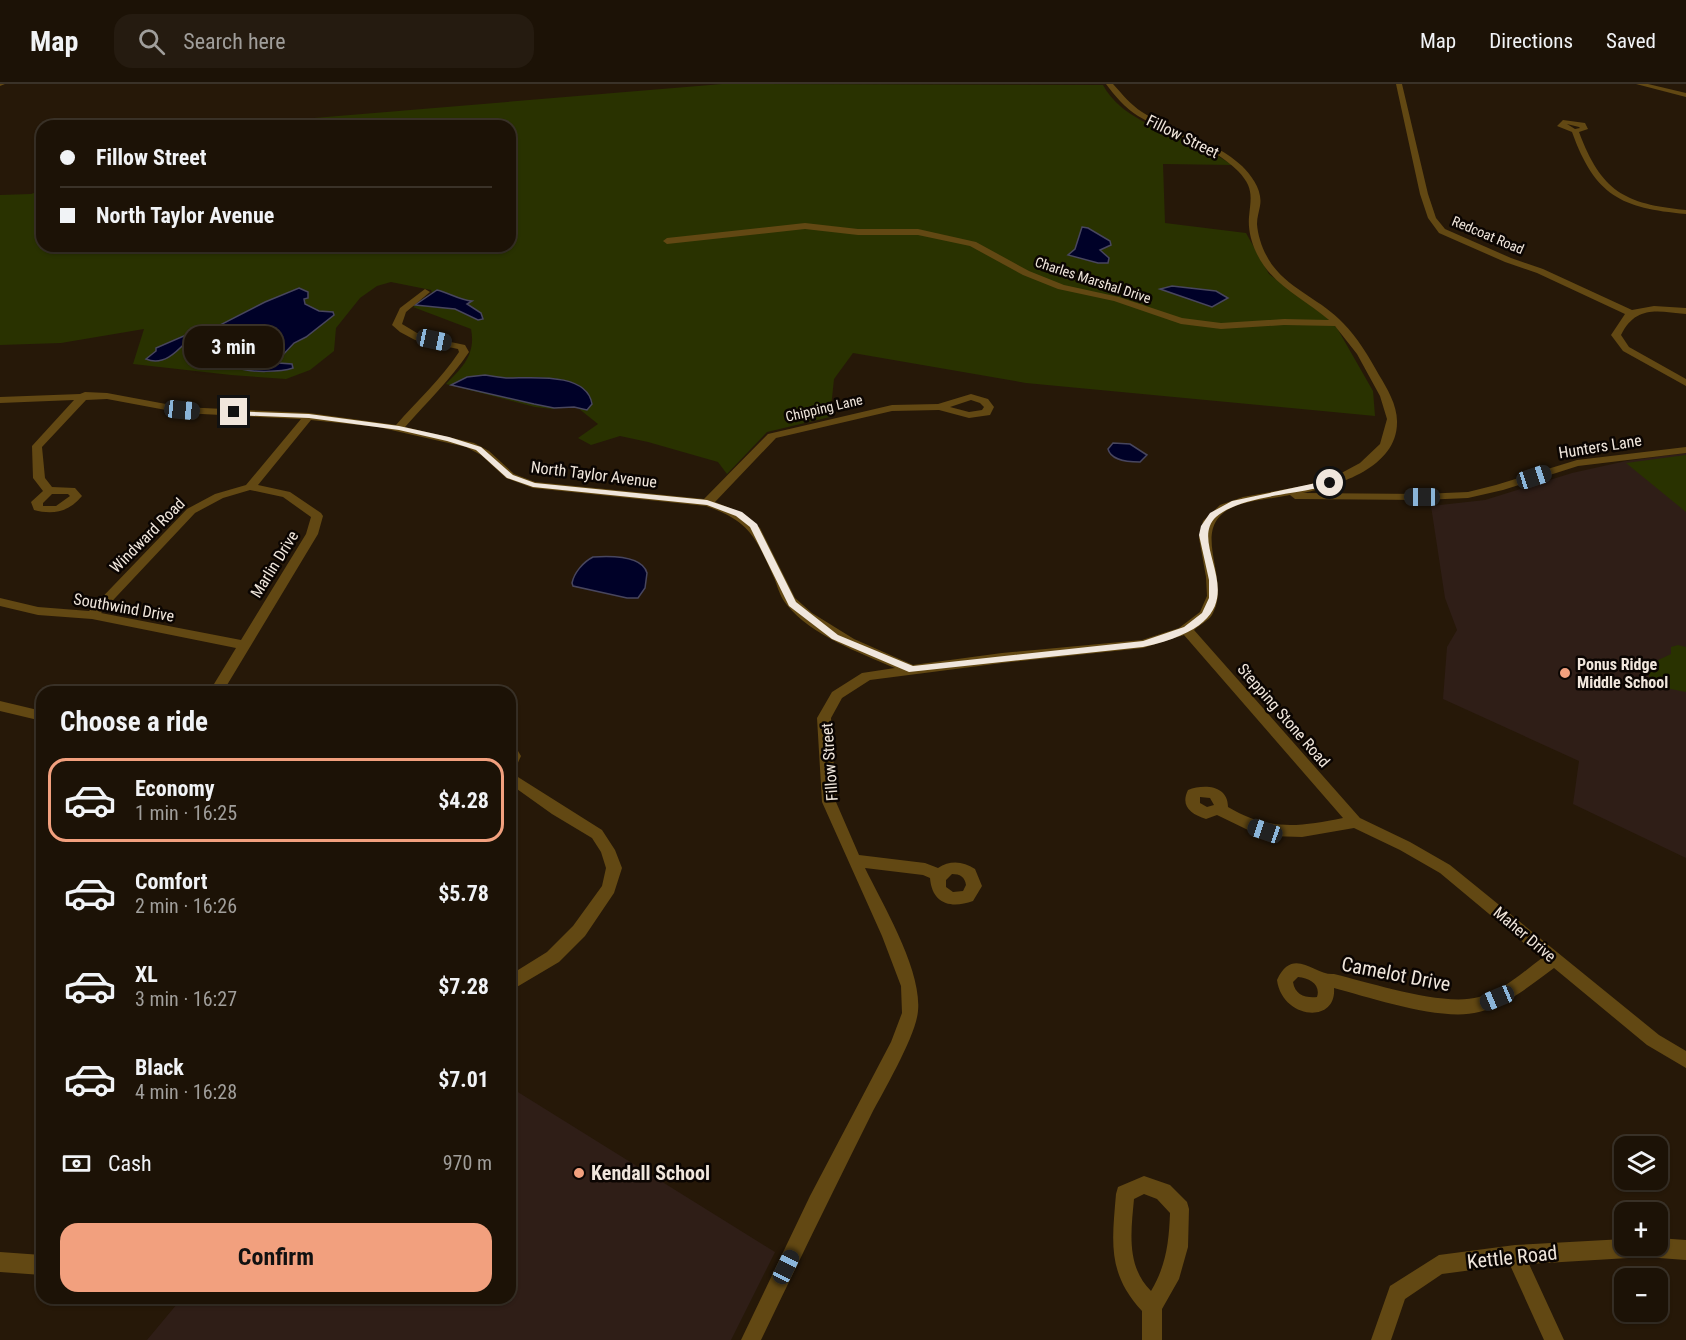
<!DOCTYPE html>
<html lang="en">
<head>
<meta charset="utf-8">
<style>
  :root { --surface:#1c1206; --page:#251b10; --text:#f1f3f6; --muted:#a09e9b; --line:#3a3228; --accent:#f2a07e }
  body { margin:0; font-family:"Roboto Condensed",sans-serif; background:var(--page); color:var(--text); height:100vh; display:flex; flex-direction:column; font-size:22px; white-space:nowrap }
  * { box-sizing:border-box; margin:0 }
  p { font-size:20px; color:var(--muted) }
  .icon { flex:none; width:33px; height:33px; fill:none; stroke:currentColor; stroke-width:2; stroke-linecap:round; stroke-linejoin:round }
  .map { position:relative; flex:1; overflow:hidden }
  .details { position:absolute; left:36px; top:602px; width:480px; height:618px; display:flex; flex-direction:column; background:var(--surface); border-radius:18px; box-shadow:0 2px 4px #0004,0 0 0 2px var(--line) }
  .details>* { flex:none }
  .hud { position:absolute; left:36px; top:36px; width:480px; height:132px; border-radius:18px; box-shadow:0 2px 4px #0004,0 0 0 2px var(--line); display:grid; align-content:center; height:132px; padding:0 24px; background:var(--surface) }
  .buttons { position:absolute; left:1614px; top:1052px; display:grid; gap:12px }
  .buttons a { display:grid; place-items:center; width:54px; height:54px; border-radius:12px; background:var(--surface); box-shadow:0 2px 4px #0004,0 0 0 2px var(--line); font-size:30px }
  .end { position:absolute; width:27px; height:27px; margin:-14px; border:8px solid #f0e6dc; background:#111; box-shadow:0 0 0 3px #111 }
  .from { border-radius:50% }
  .bubble { position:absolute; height:42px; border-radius:18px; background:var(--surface); box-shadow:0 2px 4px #0004,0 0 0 2px var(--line); font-size:20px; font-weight:700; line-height:42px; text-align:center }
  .car { position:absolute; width:18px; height:36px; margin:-18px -9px; border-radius:8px; box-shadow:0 0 4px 2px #0007; background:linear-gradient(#222 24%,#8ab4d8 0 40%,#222 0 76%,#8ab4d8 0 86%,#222 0) }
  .hud b { display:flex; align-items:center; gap:21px; height:57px; font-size:22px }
  .hud b+b { border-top:2px solid var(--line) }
  .hud i { width:15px; height:15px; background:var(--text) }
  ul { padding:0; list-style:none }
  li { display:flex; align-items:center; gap:18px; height:84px; margin:0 12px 9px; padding:0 12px; border:3px solid transparent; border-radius:18px }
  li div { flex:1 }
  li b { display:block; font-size:22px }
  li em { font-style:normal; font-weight:700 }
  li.selected { border-color:var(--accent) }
  li>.icon { width:54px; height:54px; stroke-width:1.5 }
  h2 { padding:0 24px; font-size:27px; line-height:72px }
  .pay { display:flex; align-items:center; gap:15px; height:66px; padding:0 24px; font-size:22px }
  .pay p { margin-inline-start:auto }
  .primary-button { display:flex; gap:12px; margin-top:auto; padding:12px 24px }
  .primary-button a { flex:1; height:69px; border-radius:18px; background:var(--accent); color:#111; font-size:24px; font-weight:700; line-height:69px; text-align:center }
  header { display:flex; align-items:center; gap:36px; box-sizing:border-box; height:84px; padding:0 30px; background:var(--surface); border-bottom:2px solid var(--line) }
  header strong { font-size:28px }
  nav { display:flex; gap:33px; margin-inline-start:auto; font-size:21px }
  .search { width:420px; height:54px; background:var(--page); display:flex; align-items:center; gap:15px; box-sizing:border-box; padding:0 21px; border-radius:18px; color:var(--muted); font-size:22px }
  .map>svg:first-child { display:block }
  .education { fill:#2f1e17 }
  .green { fill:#293200 }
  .water { fill:#000128; stroke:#48465e; stroke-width:1.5 }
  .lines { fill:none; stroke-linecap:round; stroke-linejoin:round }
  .minor { fill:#624813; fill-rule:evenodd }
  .route { fill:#f0e6dc }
  .poi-dot { fill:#f2a07e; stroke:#0b0502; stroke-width:2 }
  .labels { text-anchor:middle; stroke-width:5; stroke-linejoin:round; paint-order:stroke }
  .far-street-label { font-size:14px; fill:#f0e6dc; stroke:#0b0502 }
  .street-label { font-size:16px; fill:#f0e6dc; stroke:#0b0502 }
  .poi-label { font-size:16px; font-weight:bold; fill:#f0e6dc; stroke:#0b0502; text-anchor:start }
  .near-street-label { font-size:20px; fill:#f0e6dc; stroke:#0b0502 }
  .near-poi-label { font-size:20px; font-weight:bold; fill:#f0e6dc; stroke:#0b0502; text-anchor:start }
</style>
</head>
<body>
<header>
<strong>Map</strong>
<div class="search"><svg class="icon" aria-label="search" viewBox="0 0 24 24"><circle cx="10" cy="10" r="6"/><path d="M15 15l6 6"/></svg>Search here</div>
<nav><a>Map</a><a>Directions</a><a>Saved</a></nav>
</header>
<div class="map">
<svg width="1686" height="1256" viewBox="0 0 1686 1256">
  <rect width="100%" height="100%" fill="#261808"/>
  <g class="education">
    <path d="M 1686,369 L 1686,774 L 1573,720 L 1579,677 L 1443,615 L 1447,563 L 1457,546 L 1445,514 L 1431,422 L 1485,416 L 1572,389 L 1626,377 Z"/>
    <path d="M 513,1005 L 775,1168 L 731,1256 L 147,1256 L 182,1214 L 510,1214 L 510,1009 Z"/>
  </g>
  <g class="green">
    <path d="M 722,0 L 1103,1 C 1121,34 1159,44 1192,58 C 1206,64 1219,73 1233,81 L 1163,80 L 1165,139 L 1246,149 L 1269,190 L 1325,232 L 1337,244 L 1373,307 L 1375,332 L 1026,299 L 853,269 L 834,295 L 830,333 L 767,348 L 727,390 L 718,378 L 648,358 L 620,352 L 591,361 L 578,354 L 598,340 L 573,320 L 552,325 L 535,323 L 446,300 C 463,283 476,270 471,245 L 413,223 L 433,211 L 431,206 L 391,198 L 377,202 L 360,214 L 336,244 L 334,267 L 310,286 L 286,295 L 231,291 L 133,280 L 144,245 L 61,259 L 0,261 L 0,111 L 31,110 L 42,106 L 42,162 L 510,162 L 510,42 L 278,42 L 302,35 Z"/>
    <path d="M 1686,371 L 1686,428 L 1626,379 Z"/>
    <path d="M 1678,561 L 1686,563 L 1686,608 L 1651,601 L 1646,577 L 1654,578 L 1671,570 L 1671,563 Z"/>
  </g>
  <g class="water">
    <path d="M 1082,143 L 1088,144 L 1110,157 L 1111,161 L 1100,166 L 1109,174 L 1108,179 L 1098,179 L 1068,171 L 1075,165 Z"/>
    <path d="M 1172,202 L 1216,207 L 1228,214 L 1212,223 L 1160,205 Z"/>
    <path d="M 299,204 L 308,208 L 308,214 L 304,215 L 305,220 L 319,227 L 333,228 L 334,231 L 306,253 L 294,259 L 279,275 L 279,279 L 292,280 L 293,284 C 281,288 251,289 239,284 L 242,280 L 239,277 L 256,255 L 242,249 L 219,245 L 218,242 L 265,218 Z"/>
    <path d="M 437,206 C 450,209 459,216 472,217 L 467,220 L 481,229 L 483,235 L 478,236 L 455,225 L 415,221 Z"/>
    <path d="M 186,251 L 191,253 C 179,265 165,283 146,275 L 156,267 L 156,264 Z"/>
    <path d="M 485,291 C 493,292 501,294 509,294 C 532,294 587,288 592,320 L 587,326 L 574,323 L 554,324 L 534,320 L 451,301 L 467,293 Z"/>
    <path d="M 1113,359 L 1130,360 L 1147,371 L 1140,378 C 1129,378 1111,377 1108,365 Z"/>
    <path d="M 593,473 C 608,472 642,471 647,489 L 645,504 L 638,514 L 627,514 L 573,502 L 572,499 C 574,489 583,478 593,473 Z"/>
  </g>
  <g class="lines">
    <g class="minor">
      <path d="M 0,0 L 5,0 L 0,2 Z"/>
      <path d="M 1106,0 L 1113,0 C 1122,10 1131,21 1142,28 C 1174,49 1213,55 1242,82 C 1252,92 1263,107 1260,122 C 1259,128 1257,133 1257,140 C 1258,154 1264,170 1273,182 C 1291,206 1323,217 1343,239 C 1357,253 1369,273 1379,291 C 1387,304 1397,321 1397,337 C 1398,383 1339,401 1303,409 L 1422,410 L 1468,408 L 1496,401 L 1577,376 L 1686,363 L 1686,369 L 1578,382 L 1503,406 L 1468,414 L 1422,416 L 1295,415 L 1290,411 C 1271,415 1248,416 1231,424 C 1188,446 1233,495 1212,531 C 1208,537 1199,541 1194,546 L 1360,734 L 1410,758 L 1450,781 L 1659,951 L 1686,967 L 1686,984 L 1647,961 L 1554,884 C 1531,901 1507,921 1479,928 C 1442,938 1372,914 1334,904 C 1337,941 1282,935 1277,896 C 1293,861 1315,892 1334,890 C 1372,899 1443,923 1479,913 C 1503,907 1523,888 1542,874 L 1440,789 L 1400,766 L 1354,744 L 1302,753 L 1269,752 L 1248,746 L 1217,731 L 1206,735 C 1191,730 1180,722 1188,706 C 1204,700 1228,701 1228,723 C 1268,747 1299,743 1343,734 L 1184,551 L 1143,564 L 1002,579 L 870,596 L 842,614 L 831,634 L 836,718 L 859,771 L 925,779 L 938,784 C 950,776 963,777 975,785 L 982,802 L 973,817 C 951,825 932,820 930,794 L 923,791 L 865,784 C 883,821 922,886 918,927 C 916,952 884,1006 871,1031 C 834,1105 797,1181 761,1256 L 741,1256 L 810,1112 L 891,958 L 902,929 L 901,902 L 882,852 L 822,718 L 817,634 L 832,608 L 862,589 L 895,584 C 860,569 811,551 787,521 C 781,514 778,505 775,496 C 756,455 752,438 706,422 L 533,404 L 506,394 L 481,371 L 466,363 L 378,343 L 311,336 L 258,401 L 290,408 L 321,429 L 323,432 L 318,450 L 224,606 L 207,608 L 214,600 L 236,564 L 92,535 L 38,531 L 0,522 L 0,514 L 38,523 L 89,527 L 187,425 L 215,410 L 246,401 L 301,335 L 182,329 L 107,315 L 86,316 L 42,363 L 45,394 L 52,403 L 75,404 L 82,412 C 69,428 53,431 34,426 L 31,418 L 43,407 L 33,394 L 32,362 L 74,316 L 0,319 L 0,313 L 80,310 L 85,308 L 107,309 L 182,323 L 309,329 L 396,341 C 417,317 441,295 459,268 L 458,265 L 415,256 L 400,248 L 392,241 L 400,224 L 425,205 L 430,208 L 406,228 L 402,240 L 422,252 L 465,261 L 469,268 C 451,295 427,318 405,343 L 474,359 L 489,367 L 514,390 L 535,398 L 704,415 L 768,350 L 892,321 L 938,320 L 971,310 L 988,315 L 994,323 L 990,331 L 969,334 L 939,326 L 892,327 L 776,354 L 715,418 L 742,429 L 760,444 L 795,514 L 812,529 L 854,555 L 913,581 L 1002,569 L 1142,556 L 1179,544 L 1200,528 L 1207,512 L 1206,493 L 1199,454 L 1203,437 L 1220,421 L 1243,413 L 1308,401 L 1334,393 L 1360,379 L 1380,360 L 1387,335 L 1380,312 L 1357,270 L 1335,242 L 1284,241 L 1221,245 L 1181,240 L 1114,217 L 1058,205 L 1023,191 L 970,162 L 918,151 L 858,151 L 805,145 L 667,160 L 663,157 L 667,154 L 805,139 L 858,145 L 918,145 L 976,158 L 1029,187 L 1064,201 L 1119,213 L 1182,234 L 1221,239 L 1284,235 L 1329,236 C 1303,214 1271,201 1256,168 C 1251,157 1248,145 1249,133 C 1251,112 1254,104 1238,87 C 1210,59 1171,52 1138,32 C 1125,24 1115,12 1106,0 ZM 971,316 L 980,319 L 984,323 L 982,326 L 969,328 L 950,323 ZM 250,406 L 283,413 L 311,433 L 306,450 L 241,556 L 101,529 L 195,429 L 223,414 ZM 52,410 L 68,410 L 70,412 L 56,422 L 43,422 L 43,419 ZM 1200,713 L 1210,714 L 1214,721 L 1207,723 L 1200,719 ZM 952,790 C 960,790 965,793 966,801 L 963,807 L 953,808 L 946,803 L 946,796 ZM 1298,893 C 1310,894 1321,901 1317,913 C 1305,914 1295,911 1293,898 Z"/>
      <path d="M 1396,0 L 1402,0 L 1428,110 L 1436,134 L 1445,145 L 1511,174 L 1543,185 L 1632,226 L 1654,222 L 1686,224 L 1686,230 C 1657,227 1636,221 1621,251 L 1629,263 L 1686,295 L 1686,302 L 1623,267 L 1611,251 L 1625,230 L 1537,189 L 1505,178 L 1439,149 L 1428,134 L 1420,110 Z"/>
      <path d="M 1636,0 L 1648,0 L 1686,9 L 1686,13 Z"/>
      <path d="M 1563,36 L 1585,39 L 1588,45 L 1579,48 C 1601,107 1624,120 1686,126 L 1686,130 C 1621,124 1595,112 1572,48 L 1557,42 ZM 1567,40 L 1579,43 L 1580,44 L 1575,45 Z"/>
      <path d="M 0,617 L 42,627 L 42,637 L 0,627 Z"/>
      <path d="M 510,661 L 515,662 L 521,672 L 515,685 L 510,686 Z"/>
      <path d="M 510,688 L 602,746 L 615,766 L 622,784 L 614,809 L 585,852 L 559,878 L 510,907 L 510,891 L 547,868 L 573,842 L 602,802 L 606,784 L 601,768 L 592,754 L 552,730 L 510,700 Z"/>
      <path d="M 1144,1092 L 1170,1101 L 1187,1118 L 1189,1125 L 1188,1163 L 1179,1195 L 1162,1225 L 1162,1256 L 1142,1256 L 1142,1227 C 1107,1189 1112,1158 1116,1110 L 1118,1103 ZM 1144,1110 L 1157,1115 L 1170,1129 C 1169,1158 1166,1182 1151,1207 C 1126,1182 1131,1148 1134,1115 Z"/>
      <path d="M 1658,1154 L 1686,1156 L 1686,1176 L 1645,1173 L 1529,1180 L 1564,1256 L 1544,1256 L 1510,1181 L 1442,1190 L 1405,1215 L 1391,1256 L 1371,1256 L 1390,1202 L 1439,1171 L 1515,1161 L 1624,1155 L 1624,1161 L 1658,1161 Z"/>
      <path d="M 0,1168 L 42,1171 L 42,1191 L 0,1188 Z"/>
    </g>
  </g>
  <path class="route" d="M 231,327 L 309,330 L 399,342 L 449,353 L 481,363 L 513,391 L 535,399 L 707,416 L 742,428 L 757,440 L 796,518 L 838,551 L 913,582 L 1143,557 L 1184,543 L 1202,529 L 1209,514 L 1209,496 L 1199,451 L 1201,442 L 1210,429 L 1232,417 L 1330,396 L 1334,399 C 1327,403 1316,404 1308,406 C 1282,411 1236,415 1216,433 C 1182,465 1278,533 1143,563 L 909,588 L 832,555 L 789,522 L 750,443 L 736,432 L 707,421 L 533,403 L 507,394 L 476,366 L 447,357 L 399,346 L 309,334 L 234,331 L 230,328 Z"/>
  <g class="poi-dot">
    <circle cx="1565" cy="589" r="6"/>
    <circle cx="579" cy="1089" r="6"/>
  </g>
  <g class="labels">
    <g class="far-street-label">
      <text transform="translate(1488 151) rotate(23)" y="5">Redcoat Road</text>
      <text transform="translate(1093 196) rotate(18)" y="5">Charles Marshal Drive</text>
      <text transform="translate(824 324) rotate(-13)" y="5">Chipping Lane</text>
    </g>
    <g class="street-label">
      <text transform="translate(1183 52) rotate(26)" y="6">Fillow Street</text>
      <text transform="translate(1600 362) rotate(-9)" y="6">Hunters Lane</text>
      <text transform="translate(594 390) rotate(7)" y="6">North Taylor Avenue</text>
      <text transform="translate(147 451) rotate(-45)" y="6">Windward Road</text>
      <text transform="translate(274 480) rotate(-58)" y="6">Marlin Drive</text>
      <text transform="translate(124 523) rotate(10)" y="6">Southwind Drive</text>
      <text transform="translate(1284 631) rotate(49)" y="6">Stepping Stone Road</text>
      <text transform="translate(829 678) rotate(-94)" y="6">Fillow Street</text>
      <text transform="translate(1525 850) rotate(40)" y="6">Maher Drive</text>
    </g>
    <g class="poi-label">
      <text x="1577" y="586">Ponus Ridge<tspan x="1577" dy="18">Middle School</tspan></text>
    </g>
    <g class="near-street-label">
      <text transform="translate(1396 890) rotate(11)" y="7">Camelot Drive</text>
      <text transform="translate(1512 1173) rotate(-6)" y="7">Kettle Road</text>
    </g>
    <g class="near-poi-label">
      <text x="591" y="1096">Kendall School</text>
    </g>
  </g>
</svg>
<div class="buttons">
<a><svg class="icon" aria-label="layers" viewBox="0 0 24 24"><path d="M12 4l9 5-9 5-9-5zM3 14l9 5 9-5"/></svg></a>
<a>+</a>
<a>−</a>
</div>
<i class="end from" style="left:1330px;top:399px"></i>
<i class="end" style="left:234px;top:328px"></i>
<div class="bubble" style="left:184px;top:242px;width:99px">3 min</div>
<i class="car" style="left:434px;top:256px;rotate:102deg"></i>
<i class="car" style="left:182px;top:326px;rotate:96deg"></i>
<i class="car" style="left:1534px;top:393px;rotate:72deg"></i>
<i class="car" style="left:1422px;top:413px;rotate:270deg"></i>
<i class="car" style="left:1265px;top:747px;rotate:289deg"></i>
<i class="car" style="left:1497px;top:914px;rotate:247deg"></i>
<i class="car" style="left:786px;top:1183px;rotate:26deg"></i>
<div class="hud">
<b><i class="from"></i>Fillow Street</b>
<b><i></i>North Taylor Avenue</b>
</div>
<section class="details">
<h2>Choose a ride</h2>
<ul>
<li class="selected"><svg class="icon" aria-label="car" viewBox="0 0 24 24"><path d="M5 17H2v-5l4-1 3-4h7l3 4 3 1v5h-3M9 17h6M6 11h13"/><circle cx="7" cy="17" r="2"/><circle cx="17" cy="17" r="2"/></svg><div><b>Economy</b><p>1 min · 16:25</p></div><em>$4.28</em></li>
<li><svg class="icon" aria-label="car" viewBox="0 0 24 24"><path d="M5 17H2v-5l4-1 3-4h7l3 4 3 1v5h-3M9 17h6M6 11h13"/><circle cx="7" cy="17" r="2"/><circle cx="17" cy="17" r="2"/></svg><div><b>Comfort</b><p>2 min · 16:26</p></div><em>$5.78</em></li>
<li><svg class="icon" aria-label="car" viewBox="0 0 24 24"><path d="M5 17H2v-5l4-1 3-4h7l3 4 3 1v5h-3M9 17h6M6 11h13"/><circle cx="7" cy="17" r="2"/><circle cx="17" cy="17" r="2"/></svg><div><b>XL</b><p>3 min · 16:27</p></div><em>$7.28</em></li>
<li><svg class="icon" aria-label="car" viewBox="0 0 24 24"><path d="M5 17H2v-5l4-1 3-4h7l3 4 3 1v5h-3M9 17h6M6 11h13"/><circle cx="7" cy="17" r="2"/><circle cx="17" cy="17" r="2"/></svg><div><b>Black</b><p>4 min · 16:28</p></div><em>$7.01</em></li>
</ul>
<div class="pay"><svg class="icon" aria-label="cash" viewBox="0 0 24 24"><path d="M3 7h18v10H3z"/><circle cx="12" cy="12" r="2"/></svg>Cash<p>970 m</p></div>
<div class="primary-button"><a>Confirm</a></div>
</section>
</div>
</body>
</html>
